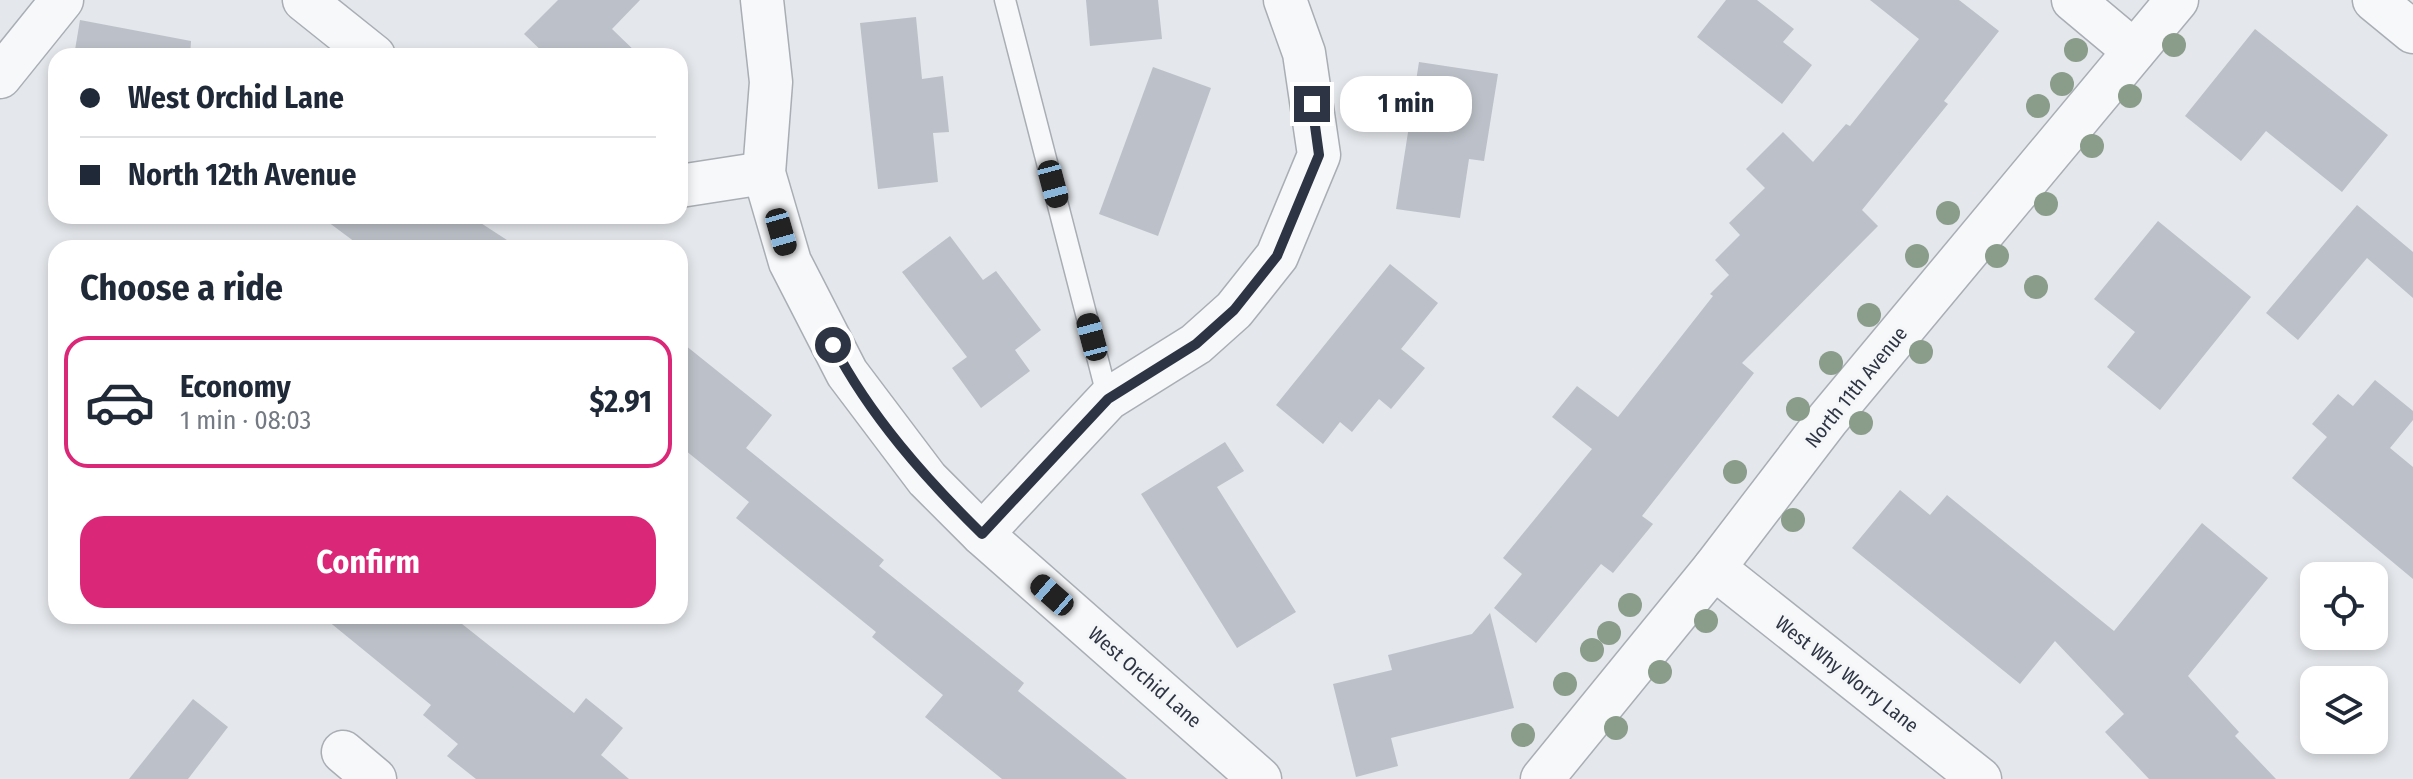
<!DOCTYPE html>
<html lang="en">
<head>
<meta charset="utf-8">
<style>
  :root { --surface:#fff; --page:#f2f2f3; --text:#1f2937; --muted:#747a83; --line:#e0e1e3; --accent:#db2777 }
  body { margin:0; font-family:"Fira Sans Condensed",sans-serif; background:var(--page); color:var(--text); height:100vh; display:flex; flex-direction:column; font-size:30px; white-space:nowrap }
  * { box-sizing:border-box; margin:0 }
  p { font-size:26px; color:var(--muted) }
  .icon { flex:none; width:44px; height:44px; fill:none; stroke:currentColor; stroke-width:2; stroke-linecap:round; stroke-linejoin:round }
  .map { position:relative; flex:1; overflow:hidden }
  .details { position:absolute; left:48px; top:240px; width:640px; height:384px; display:flex; flex-direction:column; background:var(--surface); border-radius:24px; box-shadow:0 4px 12px #0003 }
  .details>* { flex:none }
  .guide { position:absolute; left:48px; top:48px; width:640px; height:176px; border-radius:24px; box-shadow:0 4px 12px #0003; display:grid; align-content:center; height:176px; padding:0 32px; background:var(--surface) }
  .controls { position:absolute; left:2300px; top:562px; display:grid; gap:16px }
  .controls a { display:grid; place-items:center; width:88px; height:88px; border-radius:16px; background:var(--surface); box-shadow:0 4px 12px #0003; font-size:40px }
  .end { position:absolute; width:36px; height:36px; margin:-18px; border:10px solid #2d3443; background:#fff; box-shadow:0 0 0 4px #fff }
  .from { border-radius:50% }
  .bubble { position:absolute; height:56px; border-radius:24px; background:var(--surface); box-shadow:0 4px 12px #0003; font-size:26px; font-weight:700; line-height:56px; text-align:center }
  .car { position:absolute; width:24px; height:48px; margin:-24px -12px; border-radius:10px; box-shadow:0 0 6px 2px #0007; background:linear-gradient(#222 24%,#8ab4d8 0 40%,#222 0 76%,#8ab4d8 0 86%,#222 0) }
  .guide b { display:flex; align-items:center; gap:28px; height:76px; font-size:30px }
  .guide b+b { border-top:2px solid var(--line) }
  .guide i { width:20px; height:20px; background:var(--text) }
  ul { padding:0; list-style:none }
  li { display:flex; align-items:center; gap:24px; height:132px; margin:0 16px 12px; padding:0 16px; border:4px solid transparent; border-radius:24px }
  li div { flex:1 }
  li b { display:block; font-size:30px }
  li em { font-style:normal; font-weight:700 }
  li.selected { border-color:var(--accent) }
  li>.icon { width:72px; height:72px; stroke-width:1.5 }
  h2 { padding:0 32px; font-size:36px; line-height:96px }
  .cta { display:flex; gap:16px; margin-top:auto; padding:16px 32px }
  .cta a { flex:1; height:92px; border-radius:24px; background:var(--accent); color:#fff; font-size:32px; font-weight:700; line-height:92px; text-align:center }
  .map>svg:first-child { display:block }
  .building { fill:#bcc0c8 }
  .lines { fill:none; stroke-linecap:round; stroke-linejoin:round }
  .lane-casing { stroke:#a9aeb5; stroke-width:23 }
  .street-casing { stroke:#a9aeb5; stroke-width:45 }
  .lane { stroke:#f7f8fa; stroke-width:20 }
  .street { stroke:#f7f8fa; stroke-width:42 }
  .tree { fill:#8a9c8a }
  .route { stroke:#2d3443; stroke-width:10 }
  .labels { text-anchor:middle; stroke-width:6; stroke-linejoin:round; paint-order:stroke }
  .street-label { font-size:20px; fill:#2d3443; stroke:#f4f6f8 }
</style>
</head>
<body>
<div class="map">
<svg width="2413" height="779" viewBox="0 0 2413 779">
  <rect width="100%" height="100%" fill="#e4e7eb"/>
  <g class="building">
    <path d="M 558,0 L 640,0 L 612,29 L 640,56 L 547,56 L 524,34 Z"/>
    <path d="M 1086,0 L 1158,0 L 1162,39 L 1090,46 Z"/>
    <path d="M 1726,0 L 1757,0 L 1794,29 L 1783,42 L 1812,65 L 1782,104 L 1697,37 Z"/>
    <path d="M 1870,0 L 1959,0 L 1999,31 L 1944,101 L 1948,104 L 1862,210 L 1878,226 L 1742,363 L 1754,373 L 1642,516 L 1653,524 L 1613,573 L 1601,564 L 1536,643 L 1494,608 L 1522,574 L 1503,558 L 1592,449 L 1552,417 L 1577,386 L 1618,417 L 1713,296 L 1710,294 L 1729,275 L 1715,260 L 1740,235 L 1729,223 L 1765,188 L 1746,169 L 1783,132 L 1813,162 L 1846,124 L 1850,126 L 1919,39 Z"/>
    <path d="M 916,17 L 922,79 L 943,76 L 949,132 L 933,133 L 938,182 L 878,189 L 860,23 Z"/>
    <path d="M 80,20 L 191,41 L 190,56 L 74,56 Z"/>
    <path d="M 2255,29 L 2388,135 L 2342,192 L 2266,131 L 2241,161 L 2185,116 Z"/>
    <path d="M 1419,62 L 1498,74 L 1484,161 L 1469,159 L 1460,218 L 1396,209 Z"/>
    <path d="M 1153,67 L 1211,88 L 1158,236 L 1099,214 Z"/>
    <path d="M 2357,205 L 2413,252 L 2413,298 L 2367,258 L 2298,340 L 2266,313 Z"/>
    <path d="M 320,216 L 470,216 L 519,248 L 363,248 Z"/>
    <path d="M 2158,221 L 2251,297 L 2160,410 L 2107,367 L 2135,332 L 2094,299 Z"/>
    <path d="M 950,236 L 983,280 L 996,271 L 1041,330 L 1015,350 L 1030,371 L 981,408 L 952,368 L 967,357 L 902,272 Z"/>
    <path d="M 1390,264 L 1438,303 L 1401,349 L 1425,368 L 1391,409 L 1379,399 L 1352,432 L 1340,422 L 1323,444 L 1276,405 Z"/>
    <path d="M 680,341 L 772,415 L 746,448 L 884,560 L 879,566 L 1024,683 L 1018,691 L 1127,779 L 1002,779 L 925,717 L 943,695 L 872,637 L 876,632 L 736,518 L 749,502 L 680,446 Z"/>
    <path d="M 2375,380 L 2413,411 L 2413,420 L 2390,448 L 2413,467 L 2413,579 L 2292,478 L 2327,437 L 2312,424 L 2338,394 L 2353,406 Z"/>
    <path d="M 1225,442 L 1244,471 L 1217,487 L 1296,612 L 1237,648 L 1141,494 Z"/>
    <path d="M 1900,490 L 1930,515 L 1947,495 L 2114,631 L 2202,523 L 2268,578 L 2188,676 L 2239,732 L 2235,736 L 2276,779 L 2149,779 L 2105,732 L 2124,714 L 2055,641 L 2020,684 L 1852,548 Z"/>
    <path d="M 1490,613 L 1514,708 L 1391,738 L 1398,766 L 1356,777 L 1333,684 L 1392,670 L 1388,655 L 1472,634 Z"/>
    <path d="M 322,616 L 452,616 L 574,713 L 586,698 L 623,728 L 601,755 L 629,779 L 476,779 L 447,756 L 458,744 L 423,715 L 431,705 Z"/>
    <path d="M 193,699 L 228,727 L 188,779 L 129,779 Z"/>
  </g>
  <g class="lines">
    <g class="lane-casing">
      <path id="lane" d="M 1005,0 L 1108,399"/>
    </g>
    <g class="street-casing">
      <g id="street">
        <path d="M 304,0 L 374,56"/>
        <path d="M 762,0 L 771,82 L 764,173 L 790,262 L 847,373 L 927,479 L 982,534 L 1260,779"/>
        <path d="M 2073,0 L 2134,51"/>
        <path d="M 2374,0 L 2413,32"/>
        <path d="M 0,77 L 62,0"/>
        <path d="M 680,186 L 764,173"/>
        <path d="M 982,534 L 1108,399 L 1196,344 L 1234,310 L 1277,256 L 1319,155 L 1304,53 L 1285,0"/>
        <path d="M 1714,568 L 1980,779"/>
        <path d="M 343,752 L 375,779"/>
        <path d="M 1542,779 L 1714,568 L 1828,419 L 2177,0"/>
      </g>
    </g>
    <use href="#lane" class="lane"/>
    <use href="#street" class="street"/>
  </g>
  <g class="tree">
    <circle cx="2174" cy="45" r="12"/>
    <circle cx="2076" cy="50" r="12"/>
    <circle cx="2062" cy="84" r="12"/>
    <circle cx="2130" cy="96" r="12"/>
    <circle cx="2038" cy="106" r="12"/>
    <circle cx="2092" cy="146" r="12"/>
    <circle cx="2046" cy="204" r="12"/>
    <circle cx="1948" cy="213" r="12"/>
    <circle cx="1917" cy="256" r="12"/>
    <circle cx="1997" cy="256" r="12"/>
    <circle cx="2036" cy="287" r="12"/>
    <circle cx="1869" cy="315" r="12"/>
    <circle cx="1921" cy="352" r="12"/>
    <circle cx="1831" cy="363" r="12"/>
    <circle cx="1798" cy="409" r="12"/>
    <circle cx="1861" cy="423" r="12"/>
    <circle cx="1735" cy="472" r="12"/>
    <circle cx="1793" cy="520" r="12"/>
    <circle cx="1630" cy="605" r="12"/>
    <circle cx="1706" cy="621" r="12"/>
    <circle cx="1609" cy="633" r="12"/>
    <circle cx="1592" cy="650" r="12"/>
    <circle cx="1660" cy="672" r="12"/>
    <circle cx="1565" cy="684" r="12"/>
    <circle cx="1616" cy="728" r="12"/>
    <circle cx="1523" cy="735" r="12"/>
  </g>
  <g class="lines">
    <path class="route" d="M 833,345 C 870,416 925,478 982,534 L 1108,399 L 1196,344 L 1234,310 L 1277,256 L 1319,155 L 1312,104"/>
  </g>
  <g class="labels">
    <g class="street-label">
      <text transform="translate(1856 387) rotate(-51)" y="7">North 11th Avenue</text>
      <text transform="translate(1847 674) rotate(38)" y="7">West Why Worry Lane</text>
      <text transform="translate(1145 677) rotate(41)" y="7">West Orchid Lane</text>
    </g>
  </g>
</svg>
<div class="controls">
<a><svg class="icon" aria-label="locate" viewBox="0 0 24 24"><circle cx="12" cy="12" r="6"/><path d="M12 2v4M12 18v4M2 12h4M18 12h4"/></svg></a>
<a><svg class="icon" aria-label="layers" viewBox="0 0 24 24"><path d="M12 4l9 5-9 5-9-5zM3 14l9 5 9-5"/></svg></a>
</div>
<i class="end from" style="left:833px;top:345px"></i>
<i class="end" style="left:1312px;top:104px"></i>
<div class="bubble" style="left:1340px;top:76px;width:132px">1 min</div>
<i class="car" style="left:1053px;top:184px;rotate:165deg"></i>
<i class="car" style="left:781px;top:232px;rotate:164deg"></i>
<i class="car" style="left:1092px;top:337px;rotate:345deg"></i>
<i class="car" style="left:1052px;top:595px;rotate:311deg"></i>
<div class="guide">
<b><i class="from"></i>West Orchid Lane</b>
<b><i></i>North 12th Avenue</b>
</div>
<section class="details">
<h2>Choose a ride</h2>
<ul>
<li class="selected"><svg class="icon" aria-label="car" viewBox="0 0 24 24"><path d="M5 17H2v-5l4-1 3-4h7l3 4 3 1v5h-3M9 17h6M6 11h13"/><circle cx="7" cy="17" r="2"/><circle cx="17" cy="17" r="2"/></svg><div><b>Economy</b><p>1 min · 08:03</p></div><em>$2.91</em></li>
</ul>
<div class="cta"><a>Confirm</a></div>
</section>
</div>
</body>
</html>
